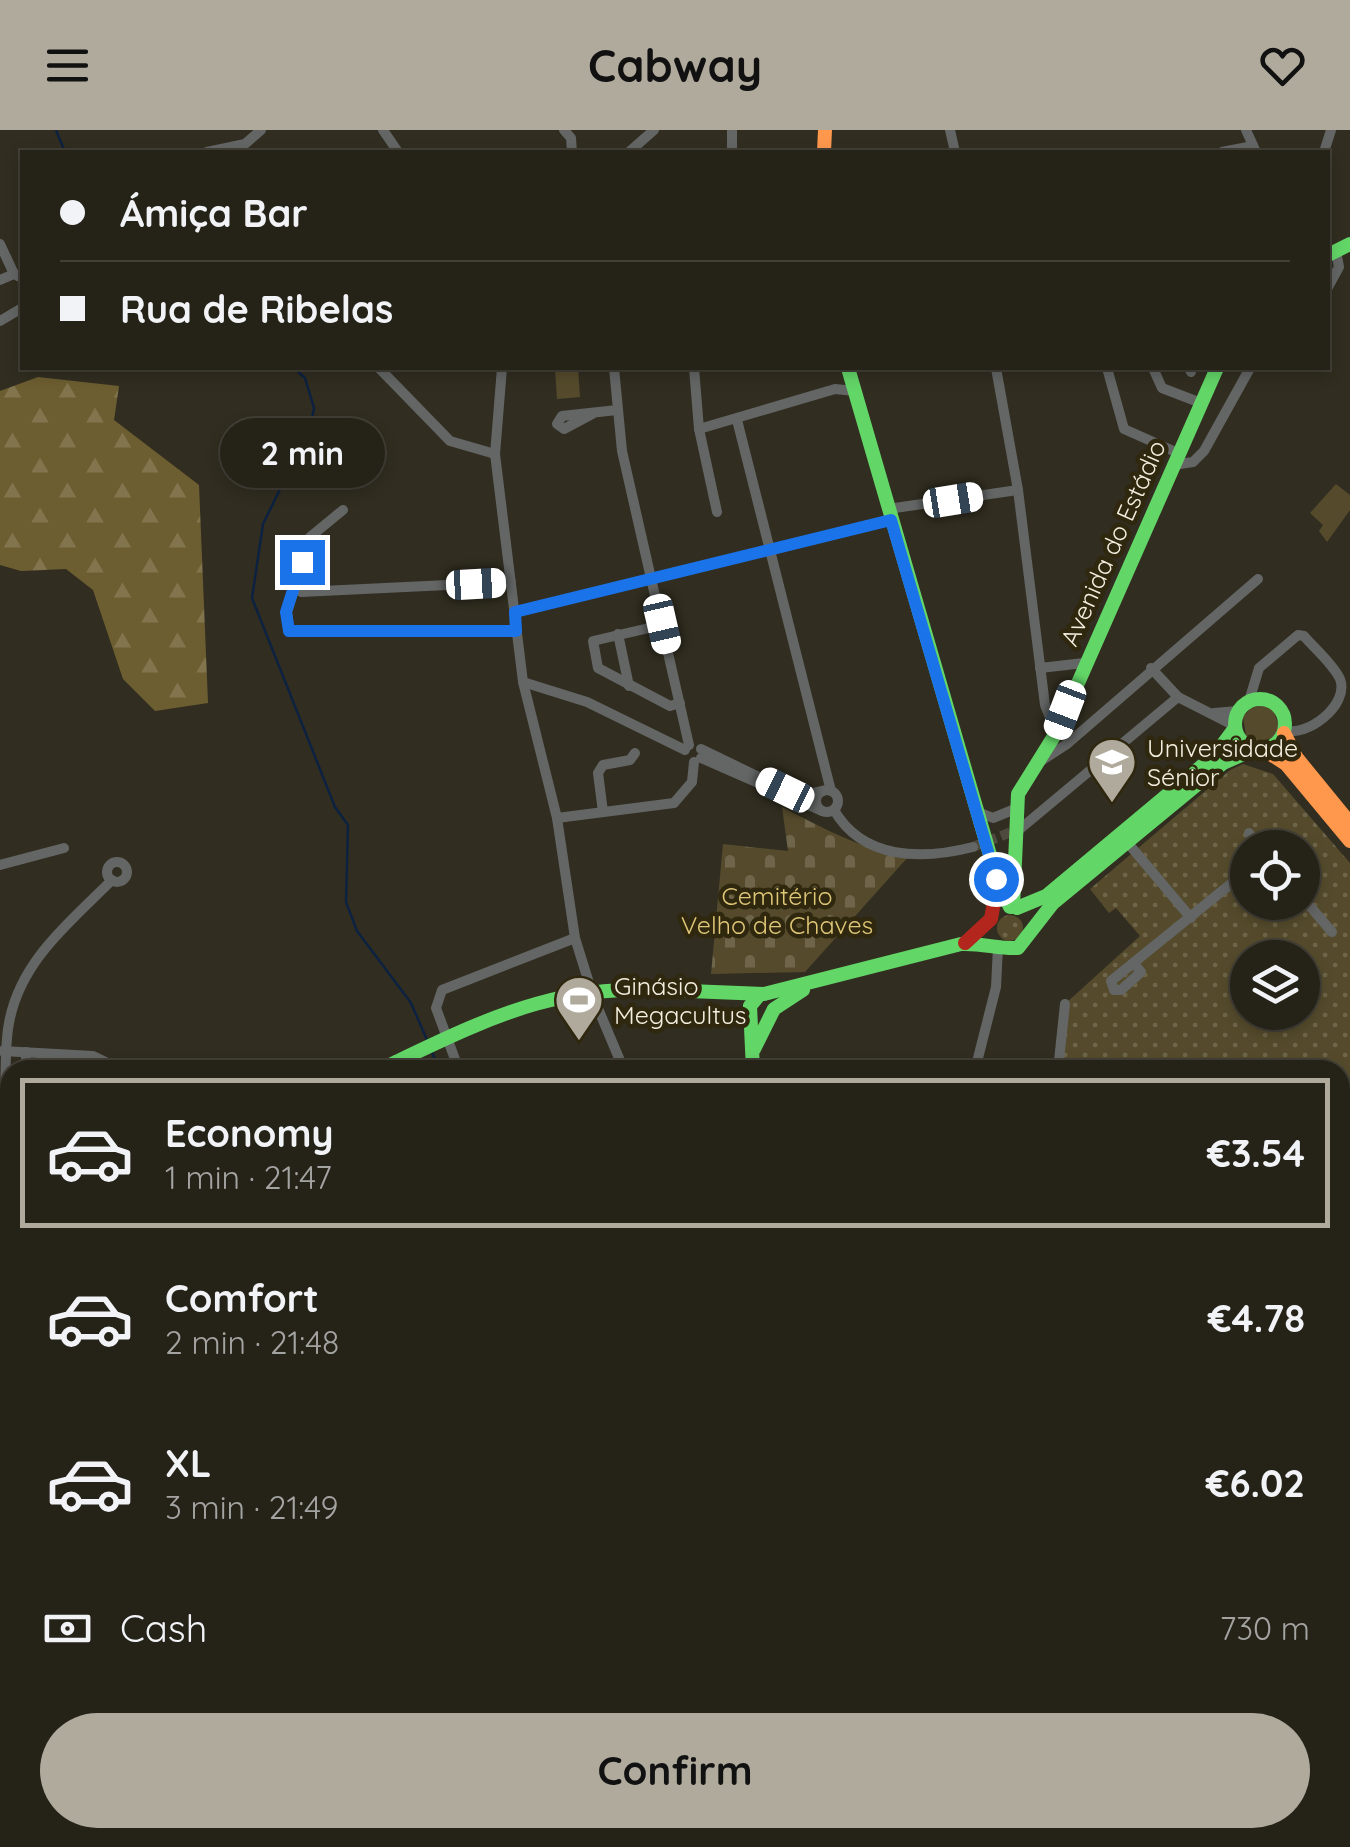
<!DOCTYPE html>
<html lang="en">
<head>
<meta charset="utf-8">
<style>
  :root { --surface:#252218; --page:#312f25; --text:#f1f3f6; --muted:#a3a4a2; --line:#423f37; --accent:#afaa9c }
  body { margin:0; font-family:Quicksand,sans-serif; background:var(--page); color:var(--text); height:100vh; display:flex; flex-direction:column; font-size:38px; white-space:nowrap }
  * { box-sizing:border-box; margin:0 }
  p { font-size:32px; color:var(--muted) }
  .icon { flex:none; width:55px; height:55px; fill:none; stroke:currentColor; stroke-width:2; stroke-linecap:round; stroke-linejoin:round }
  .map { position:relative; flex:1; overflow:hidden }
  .drawer { position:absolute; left:0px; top:930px; width:1350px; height:788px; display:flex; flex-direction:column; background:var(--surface); border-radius:30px 30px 0 0; box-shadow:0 5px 15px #0003,0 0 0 2px var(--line) }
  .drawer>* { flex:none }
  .top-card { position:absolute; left:20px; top:20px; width:1310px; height:220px; border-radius:0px; box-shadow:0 5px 15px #0003,0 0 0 2px var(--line); display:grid; align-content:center; height:220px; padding:0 40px; background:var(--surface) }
  .tools { position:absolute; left:1230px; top:700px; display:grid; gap:20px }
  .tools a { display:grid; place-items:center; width:90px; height:90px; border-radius:50%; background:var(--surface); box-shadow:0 5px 15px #0003,0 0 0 2px var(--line); font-size:50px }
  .end { position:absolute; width:45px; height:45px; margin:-22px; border:12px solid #1a73e8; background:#fff; box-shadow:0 0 0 5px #fff }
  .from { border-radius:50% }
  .bubble { position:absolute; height:70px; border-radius:35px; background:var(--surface); box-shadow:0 5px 15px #0003,0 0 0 2px var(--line); font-size:32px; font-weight:800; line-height:70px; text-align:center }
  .car { position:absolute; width:30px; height:60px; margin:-30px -15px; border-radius:12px; box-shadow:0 0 8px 2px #0007; background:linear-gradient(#fff 24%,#345 0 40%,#fff 0 76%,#345 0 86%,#fff 0) }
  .top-card b { display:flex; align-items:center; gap:35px; height:95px; font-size:38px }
  .top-card b+b { border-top:2px solid var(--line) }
  .top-card i { width:25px; height:25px; background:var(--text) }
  ul { padding:18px 0 0; list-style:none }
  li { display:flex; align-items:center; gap:30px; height:150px; margin:0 20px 15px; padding:0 20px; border:5px solid transparent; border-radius:0px }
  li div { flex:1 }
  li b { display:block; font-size:38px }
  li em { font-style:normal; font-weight:800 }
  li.active { border-color:var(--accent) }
  li>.icon { width:90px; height:90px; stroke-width:1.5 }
  .pay { display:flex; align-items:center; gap:25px; height:110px; padding:0 40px; font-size:38px }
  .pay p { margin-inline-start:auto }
  .primary-button { display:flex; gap:20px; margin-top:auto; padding:20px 40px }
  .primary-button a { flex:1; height:115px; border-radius:60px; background:var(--accent); color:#111; font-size:40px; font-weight:800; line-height:115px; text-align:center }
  header { display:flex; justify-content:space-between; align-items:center; height:130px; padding:0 40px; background:var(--accent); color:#111; font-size:45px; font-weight:800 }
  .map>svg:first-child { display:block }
  .grass { fill:#554b2c }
  .forest { fill:url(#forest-firs) }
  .cemetery { fill:url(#cemetery-stones) }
  .park { fill:url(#park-dots); fill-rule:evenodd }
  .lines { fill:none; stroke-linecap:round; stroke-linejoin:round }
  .stream { stroke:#0d2241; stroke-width:2.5 }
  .street-tunnel { stroke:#4e4a3d; stroke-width:10; stroke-dasharray:10 5; stroke-linecap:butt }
  .street { stroke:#636665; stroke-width:10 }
  .fast { stroke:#63d668; stroke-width:14 }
  .slow { stroke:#ff974d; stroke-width:14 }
  .jam { stroke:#b3261e; stroke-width:14 }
  .fast-bridge { stroke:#63d668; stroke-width:14 }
  .route { stroke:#1a73e8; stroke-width:12 }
  .labels { text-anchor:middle; stroke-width:9; stroke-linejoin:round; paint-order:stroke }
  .street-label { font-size:25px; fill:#f3eedf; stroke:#2f270e }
  .poi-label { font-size:25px; fill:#f3eedf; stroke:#2f270e; text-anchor:start }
  .park-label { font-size:25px; fill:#dfc778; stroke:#2f270e }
</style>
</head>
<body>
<header><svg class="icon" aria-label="menu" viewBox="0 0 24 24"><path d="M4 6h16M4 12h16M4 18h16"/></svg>Cabway<svg class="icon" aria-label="heart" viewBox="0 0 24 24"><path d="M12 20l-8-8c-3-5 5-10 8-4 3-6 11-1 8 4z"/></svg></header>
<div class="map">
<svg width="1350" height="1717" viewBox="0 0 1350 1717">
  <defs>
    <pattern id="forest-firs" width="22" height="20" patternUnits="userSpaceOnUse" patternTransform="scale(2.5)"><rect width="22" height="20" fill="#6d5e31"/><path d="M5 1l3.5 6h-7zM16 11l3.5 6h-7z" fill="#82754e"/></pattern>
    <pattern id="cemetery-stones" width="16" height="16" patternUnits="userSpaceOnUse" patternTransform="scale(2.5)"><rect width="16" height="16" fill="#554b2c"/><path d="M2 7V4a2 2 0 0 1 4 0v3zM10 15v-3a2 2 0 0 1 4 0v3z" fill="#6e654a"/></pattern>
    <pattern id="park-dots" width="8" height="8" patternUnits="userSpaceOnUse" patternTransform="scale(2.5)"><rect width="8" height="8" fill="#554b2c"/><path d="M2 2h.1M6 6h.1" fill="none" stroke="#6e654a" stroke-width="1.8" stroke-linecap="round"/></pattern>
  </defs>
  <rect width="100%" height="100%" fill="#312d20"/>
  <g class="grass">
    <path d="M 555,238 L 578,238 L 580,267 L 557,269 Z"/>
    <path d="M 1336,354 L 1350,365 L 1350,380 L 1327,412 L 1319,401 L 1323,395 L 1310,383 Z"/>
    <path d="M 1263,575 L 1274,581 L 1279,597 L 1273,608 L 1256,612 L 1246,605 L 1243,587 L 1251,578 Z"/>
  </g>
  <path class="forest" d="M 38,247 L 119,256 L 114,290 L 199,355 L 208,573 L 155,581 L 123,549 L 93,460 L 66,439 L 21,441 L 0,435 L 0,261 Z"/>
  <path class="cemetery" d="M 782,677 C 823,698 862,720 908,727 L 805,842 L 711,844 L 723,714 L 788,721 Z"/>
  <g class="park">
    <path d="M 1243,634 L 1273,644 L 1350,733 L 1350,1166 L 1340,1189 L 1340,940 L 1058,940 L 1065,874 L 1140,806 L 1116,778 L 1109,783 L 1090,759 L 1230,640 ZM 1248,718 L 1302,718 L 1302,772 L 1248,772 ZM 1248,828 L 1302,828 L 1302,882 L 1248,882 Z"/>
    <circle cx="1010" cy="798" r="13"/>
    <path d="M 715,1708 L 966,1708 L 963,1717 L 695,1717 Z"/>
  </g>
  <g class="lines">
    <g class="stream">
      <path d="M 56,0 L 65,22"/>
      <path d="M 294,238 L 305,248 L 314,278 L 310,298 L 263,394 L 252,468 L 335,677 L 348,695 L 346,772 L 357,801 L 411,873 L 427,910"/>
      <path d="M 432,922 L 439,940"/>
      <path d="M 587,1715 L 589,1708"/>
    </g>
    <path class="street-tunnel" d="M 973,717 L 1019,699"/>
    <g class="street">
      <path d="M 383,0 L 398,22"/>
      <path d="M 564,0 L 571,8 L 572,22"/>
      <path d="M 732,0 L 732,22"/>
      <path d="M 950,0 L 955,22"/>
      <path d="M 1246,0 L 1256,22"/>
      <path d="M 207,22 L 245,14 L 261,0"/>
      <path d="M 629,22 L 654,0"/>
      <path d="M 1222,22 L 1253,16"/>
      <path d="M 1324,22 L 1331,0"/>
      <path d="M 0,114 L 14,144"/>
      <path d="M 0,150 L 14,144 L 22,148"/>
      <path d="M 1328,157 L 1339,137 L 1336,121"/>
      <path d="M 0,191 L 22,178"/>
      <path d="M 379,238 L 450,311 L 495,324"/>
      <path d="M 502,238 L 495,324 L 523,552 L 557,688 L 575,808 L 594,869 L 624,940"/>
      <path d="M 614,238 L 622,321 L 689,615"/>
      <path d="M 694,238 L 699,299 L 717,382"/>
      <path d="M 996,238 L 1018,360 L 1045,575 L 1056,603 L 1071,607"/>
      <path d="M 1107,238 L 1124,299 L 1178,323"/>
      <path d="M 1153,238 L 1162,258 L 1201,273"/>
      <path d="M 1189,238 L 1191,242"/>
      <path d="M 594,283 L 564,299 L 557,294 L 562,286 L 617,280"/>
      <path d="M 737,290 L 831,661"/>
      <path d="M 699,299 L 835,259 L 855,261"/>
      <path d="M 1173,335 L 1193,332 L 1204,321 L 1250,238"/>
      <path d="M 888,379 L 1018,360"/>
      <path d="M 343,380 L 310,407 L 287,482 L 289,501 L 516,501"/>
      <path d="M 295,456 L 301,462 L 511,452"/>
      <path d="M 515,482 L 891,390"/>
      <path d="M 662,495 L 593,511 L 598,538 L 670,576 L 680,573"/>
      <path d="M 618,504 L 629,556"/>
      <path d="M 1040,538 L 1084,533"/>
      <path d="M 1151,538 L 1178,567 L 1235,596"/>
      <path d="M 523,552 L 587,572 L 685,620"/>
      <path d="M 1249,571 L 1259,538 L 1298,505 L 1304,506 C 1315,519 1333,534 1340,549 C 1350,575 1306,608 1285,600"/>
      <path d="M 1214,583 L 1238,581"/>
      <path d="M 701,619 L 765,650"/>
      <path d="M 701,628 L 822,681"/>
      <path d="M 1041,631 L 1067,614 L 1258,449"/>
      <path d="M 781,657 L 803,665 L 823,661"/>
      <circle cx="827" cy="671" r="11"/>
      <path d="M 834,680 C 863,730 922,730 973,717"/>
      <path d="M 976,681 L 993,688 L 1015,679"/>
      <path d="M 603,682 L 598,643 L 603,635 L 630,630 L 635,623"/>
      <path d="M 557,688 L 674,673 L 692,652 L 694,632"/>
      <path d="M 1020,699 L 1178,567"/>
      <path d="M 1249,703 L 1261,718"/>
      <path d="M 1127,712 L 1191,788"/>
      <circle cx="117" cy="742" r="10"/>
      <path d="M 0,735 L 64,718"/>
      <path d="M 1302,767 L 1332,802"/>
      <path d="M 1135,835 L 1141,842 L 1121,860 L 1114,860 L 1111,851 L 1248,740"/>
      <path d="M 2,921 L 93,926 L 122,940"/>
      <path d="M 26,940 L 26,922"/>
      <path d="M 459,940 L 436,878 L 442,860 L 575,808"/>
      <path d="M 975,940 L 996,857 L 998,817"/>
      <path d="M 1058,940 L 1065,874"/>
      <path d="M 0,985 C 9,957 3,923 9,893 C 20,831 70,792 112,750"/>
      <path d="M 1340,1111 L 1350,1112"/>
      <path d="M 0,1124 L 10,1126"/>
      <path d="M 1350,1174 L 1350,1196"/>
      <path d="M 1340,1227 L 1350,1224"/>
      <path d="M 1340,1280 L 1350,1276"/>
      <path d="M 1340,1456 L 1350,1497"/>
      <path d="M 1340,1555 L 1350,1543"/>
      <path d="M 1340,1639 L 1350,1651"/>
      <path d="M 1340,1684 L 1350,1671"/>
      <path d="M 152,1717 L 152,1708"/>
      <path d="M 323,1717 L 326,1708"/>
      <path d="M 966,1717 L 967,1708"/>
      <path d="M 1265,1717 L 1270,1708"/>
      <path d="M 1311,1717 L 1319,1708"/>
    </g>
    <g class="fast">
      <path d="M 1328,125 L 1350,114"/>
      <path d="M 848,238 L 997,749 L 1010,777"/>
      <circle cx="1260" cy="594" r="25"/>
      <path d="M 1013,777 L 1018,664 L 1056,603 L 1217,238"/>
      <path d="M 1017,778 L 1046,766 L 1215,625 L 1235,598"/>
      <path d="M 689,861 L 764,864 L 961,814 C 983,813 998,819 1018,818 L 1053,773 L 1223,633 L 1255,619"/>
      <path d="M 754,919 L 774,879 L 803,860"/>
      <path d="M 379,940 L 396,932"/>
      <path d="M 753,940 L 750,876 L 760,864"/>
      <path d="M 0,1385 L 10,1389"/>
      <path d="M 478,1708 L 483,1717"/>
      <path d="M 1061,1708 L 1073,1717"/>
    </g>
    <g class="slow">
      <path d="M 824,22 L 825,0"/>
      <path d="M 1284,603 L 1296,627 L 1350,693"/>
      <path d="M 1264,620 L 1286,634 L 1350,711"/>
      <path d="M 678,1717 L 698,1708"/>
    </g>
    <path class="jam" d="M 965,813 L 991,789 L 997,755"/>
    <g class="fast-bridge">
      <path d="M 396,932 C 502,881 568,851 689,861"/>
      <path d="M 0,972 L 10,972"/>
    </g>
  </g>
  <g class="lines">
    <path class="route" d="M 302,432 L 286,482 L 289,501 L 516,501 L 515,482 L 891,390 L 996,749"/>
  </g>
  <defs>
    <g id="university-pin" transform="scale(2.5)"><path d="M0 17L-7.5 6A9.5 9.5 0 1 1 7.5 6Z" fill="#afaa9c" stroke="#2f270e"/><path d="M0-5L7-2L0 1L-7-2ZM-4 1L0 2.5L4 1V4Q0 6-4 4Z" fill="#fff"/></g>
    <g id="stadium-pin" transform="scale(2.5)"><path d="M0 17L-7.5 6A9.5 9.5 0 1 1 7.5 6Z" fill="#afaa9c" stroke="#2f270e"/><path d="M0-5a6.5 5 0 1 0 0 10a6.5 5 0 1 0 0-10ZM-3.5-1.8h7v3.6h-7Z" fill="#fff"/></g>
  </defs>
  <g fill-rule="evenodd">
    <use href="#university-pin" x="1112" y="632"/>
    <use href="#stadium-pin" x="579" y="870"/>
  </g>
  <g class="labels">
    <g class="street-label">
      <text transform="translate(1113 413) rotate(-66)" y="9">Avenida do Estádio</text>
    </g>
    <g class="poi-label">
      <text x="1147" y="627">Universidade<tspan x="1147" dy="29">Sénior</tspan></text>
      <text x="614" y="865">Ginásio<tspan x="614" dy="29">Megacultus</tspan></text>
    </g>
    <g class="park-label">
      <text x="777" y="775">Cemitério<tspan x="777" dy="29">Velho de Chaves</tspan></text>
    </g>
  </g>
</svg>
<div class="tools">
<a><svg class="icon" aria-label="locate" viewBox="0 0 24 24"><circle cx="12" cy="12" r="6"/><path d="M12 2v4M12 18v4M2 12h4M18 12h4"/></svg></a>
<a><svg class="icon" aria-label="layers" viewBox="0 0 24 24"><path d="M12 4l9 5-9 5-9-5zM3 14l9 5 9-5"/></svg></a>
</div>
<i class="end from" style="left:996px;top:749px"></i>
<i class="end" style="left:302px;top:432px"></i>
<div class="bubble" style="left:220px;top:288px;width:165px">2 min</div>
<i class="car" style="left:953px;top:370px;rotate:81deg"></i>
<i class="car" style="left:476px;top:454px;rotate:87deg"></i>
<i class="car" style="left:662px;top:494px;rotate:167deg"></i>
<i class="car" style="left:1065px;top:580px;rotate:201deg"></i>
<i class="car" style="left:785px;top:660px;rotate:296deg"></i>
<div class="top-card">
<b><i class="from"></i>Ámiça Bar</b>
<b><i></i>Rua de Ribelas</b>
</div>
<section class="drawer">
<ul>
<li class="active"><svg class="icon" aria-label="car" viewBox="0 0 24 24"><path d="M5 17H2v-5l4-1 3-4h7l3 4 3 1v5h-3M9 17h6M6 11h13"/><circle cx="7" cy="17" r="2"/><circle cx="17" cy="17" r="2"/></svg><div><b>Economy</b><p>1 min · 21:47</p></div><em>€3.54</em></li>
<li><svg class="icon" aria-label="car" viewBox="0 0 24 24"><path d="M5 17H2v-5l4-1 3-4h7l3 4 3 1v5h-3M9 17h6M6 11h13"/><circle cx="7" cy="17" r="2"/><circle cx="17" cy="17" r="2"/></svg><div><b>Comfort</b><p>2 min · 21:48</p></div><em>€4.78</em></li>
<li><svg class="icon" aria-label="car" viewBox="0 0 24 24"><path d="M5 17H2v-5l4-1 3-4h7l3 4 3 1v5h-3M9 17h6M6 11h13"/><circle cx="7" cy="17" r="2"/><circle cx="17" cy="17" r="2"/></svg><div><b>XL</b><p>3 min · 21:49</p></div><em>€6.02</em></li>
</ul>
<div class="pay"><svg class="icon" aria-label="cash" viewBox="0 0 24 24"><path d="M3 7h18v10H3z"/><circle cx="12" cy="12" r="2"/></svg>Cash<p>730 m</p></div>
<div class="primary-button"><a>Confirm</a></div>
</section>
</div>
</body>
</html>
